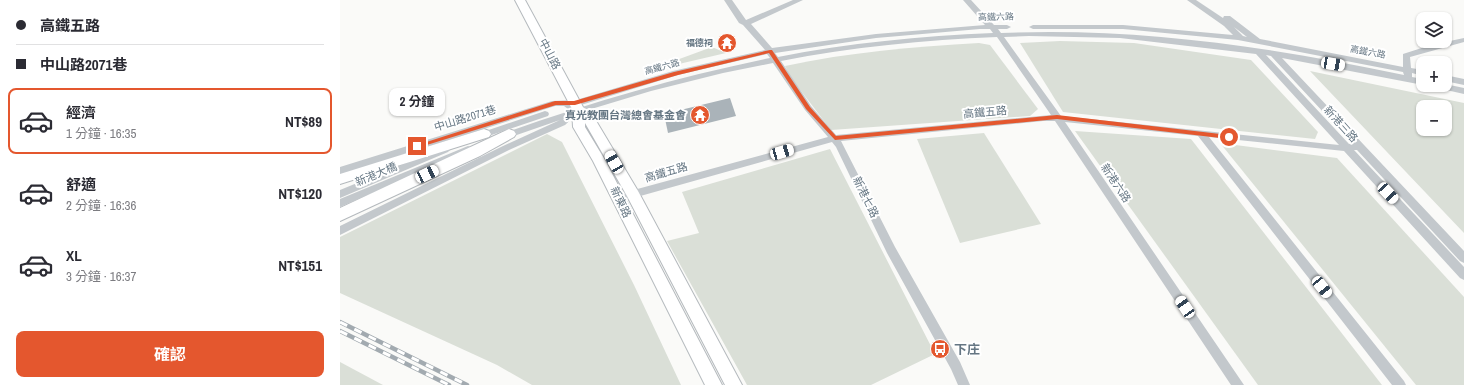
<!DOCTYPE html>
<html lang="zh-TW">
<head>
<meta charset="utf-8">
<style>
  :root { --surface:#fff; --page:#f7f7f7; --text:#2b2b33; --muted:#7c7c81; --line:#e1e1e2; --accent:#e4572e }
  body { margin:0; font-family:"Archivo Narrow","Noto Sans TC",sans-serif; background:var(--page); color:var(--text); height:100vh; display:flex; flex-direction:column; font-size:15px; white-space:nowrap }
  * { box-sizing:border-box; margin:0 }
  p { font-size:13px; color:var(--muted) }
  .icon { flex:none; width:22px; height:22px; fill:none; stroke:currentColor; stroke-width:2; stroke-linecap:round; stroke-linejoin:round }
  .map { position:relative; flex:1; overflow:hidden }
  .side { display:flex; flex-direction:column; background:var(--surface); width:340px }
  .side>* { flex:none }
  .top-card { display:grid; align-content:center; height:88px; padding:0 16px; background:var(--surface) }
  .fabs { position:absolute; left:1076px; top:12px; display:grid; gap:8px }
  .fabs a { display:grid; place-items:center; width:36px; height:36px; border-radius:8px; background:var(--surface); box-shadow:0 1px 3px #0004; font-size:20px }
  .end { position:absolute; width:18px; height:18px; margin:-9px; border:5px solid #e4572e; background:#fff; box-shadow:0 0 0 2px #fff }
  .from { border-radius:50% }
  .bubble { position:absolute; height:28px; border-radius:8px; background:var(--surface); box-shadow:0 1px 3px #0004; font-size:13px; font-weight:700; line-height:28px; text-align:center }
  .car { position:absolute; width:12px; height:24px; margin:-12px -6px; border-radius:5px; box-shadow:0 0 3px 1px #0007; background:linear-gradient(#fff 24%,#345 0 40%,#fff 0 76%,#345 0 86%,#fff 0) }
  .top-card b { display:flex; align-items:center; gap:14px; height:38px; font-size:15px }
  .top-card b+b { border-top:1px solid var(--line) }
  .top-card i { width:10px; height:10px; background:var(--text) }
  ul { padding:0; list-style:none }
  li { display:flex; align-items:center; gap:12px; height:66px; margin:0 8px 6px; padding:0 8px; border:2px solid transparent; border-radius:8px }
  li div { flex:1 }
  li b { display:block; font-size:15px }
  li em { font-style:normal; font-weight:700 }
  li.selected { border-color:var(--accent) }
  li>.icon { width:36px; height:36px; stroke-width:1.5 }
  .cta { display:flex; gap:8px; margin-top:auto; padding:8px 16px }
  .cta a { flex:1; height:46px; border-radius:8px; background:var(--accent); color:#fff; font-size:16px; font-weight:700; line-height:46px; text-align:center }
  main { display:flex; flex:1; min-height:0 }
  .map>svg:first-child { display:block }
  .green { fill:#dadfd7; fill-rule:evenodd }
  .building { fill:#aab3b9 }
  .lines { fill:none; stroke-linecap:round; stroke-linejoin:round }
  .major-casing { stroke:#b5babe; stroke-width:2 }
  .highway-casing { stroke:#b4b9bd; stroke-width:2 }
  .minor { fill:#c3c8cc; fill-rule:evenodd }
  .major { fill:#fff; fill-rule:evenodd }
  .highway { fill:#fff; fill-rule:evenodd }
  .rail-casing { stroke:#a2aab0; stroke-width:4.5 }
  .rail { stroke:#fff; stroke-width:3; stroke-dasharray:8; stroke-linecap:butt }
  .route { fill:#e4572e }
  .labels { text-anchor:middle; stroke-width:4; stroke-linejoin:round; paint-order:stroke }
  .far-street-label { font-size:9px; fill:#657683; stroke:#fff }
  .far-poi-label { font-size:9px; font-weight:bold; fill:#657683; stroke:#fff; text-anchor:end }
  .street-label { font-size:11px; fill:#657683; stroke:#fff }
  .poi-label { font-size:11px; font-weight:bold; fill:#657683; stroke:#fff; text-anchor:end }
  .near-poi-label { font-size:13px; font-weight:bold; fill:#657683; stroke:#fff; text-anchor:start }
</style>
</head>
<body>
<main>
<section class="side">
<div class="top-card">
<b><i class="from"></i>高鐵五路</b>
<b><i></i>中山路2071巷</b>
</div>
<ul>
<li class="selected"><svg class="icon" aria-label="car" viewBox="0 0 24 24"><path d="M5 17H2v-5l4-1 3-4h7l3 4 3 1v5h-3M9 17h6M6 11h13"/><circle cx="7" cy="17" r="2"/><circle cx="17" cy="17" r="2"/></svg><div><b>經濟</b><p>1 分鐘 · 16:35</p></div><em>NT$89</em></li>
<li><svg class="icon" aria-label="car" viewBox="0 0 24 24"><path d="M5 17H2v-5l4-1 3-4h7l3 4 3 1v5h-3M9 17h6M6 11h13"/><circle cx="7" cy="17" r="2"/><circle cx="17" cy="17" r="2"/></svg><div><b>舒適</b><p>2 分鐘 · 16:36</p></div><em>NT$120</em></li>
<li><svg class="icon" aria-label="car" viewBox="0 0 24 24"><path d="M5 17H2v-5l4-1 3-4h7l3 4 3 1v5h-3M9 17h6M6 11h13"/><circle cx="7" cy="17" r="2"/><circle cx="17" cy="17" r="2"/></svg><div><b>XL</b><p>3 分鐘 · 16:37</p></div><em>NT$151</em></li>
</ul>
<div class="cta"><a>確認</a></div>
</section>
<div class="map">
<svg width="1124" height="385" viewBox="0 0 1124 385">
  <rect width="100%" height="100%" fill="#fafaf8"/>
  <g class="green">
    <path d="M 720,41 L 794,43 L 911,60 L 978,132 L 975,139 L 723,112 L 680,43 Z"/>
    <path d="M 639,43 L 650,45 L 698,109 L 690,116 L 491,130 L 451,78 L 445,66 C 509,52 574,47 639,43 Z"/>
    <path d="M 372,47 L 386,53 L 326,67 L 323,65 Z"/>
    <path d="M 970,71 L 1124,103 L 1124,233 ZM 1083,107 L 1105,107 L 1105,129 L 1083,129 Z"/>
    <path d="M 735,131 L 851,139 L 1042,385 L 918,385 Z"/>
    <path d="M 644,133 L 701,224 L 620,243 L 577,139 Z"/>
    <path d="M 207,134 L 222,142 L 294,285 L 341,385 L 192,385 L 157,365 L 0,293 L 0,237 Z"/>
    <path d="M 880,143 L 997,158 L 1124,297 L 1124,385 L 1076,385 Z"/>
    <path d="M 490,149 L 595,354 L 531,385 L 407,385 L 327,241 L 359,233 L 342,192 Z"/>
    <path d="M 0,362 L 43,385 L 0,385 Z"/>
  </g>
  <path class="building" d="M 390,98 L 396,116 L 328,133 L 324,114 Z"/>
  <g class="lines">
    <g class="major-casing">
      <path id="major" d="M 175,0 L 185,0 L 243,107 L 255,119 L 298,191 L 402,385 L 385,385 L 287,196 L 245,123 L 245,127 L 265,160 L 382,385 L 365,385 L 253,161 L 233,127 L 232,109 Z"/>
    </g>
    <g class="highway-casing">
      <g id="highway">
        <path d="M 144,129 L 149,131 L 151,134 L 149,137 L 0,184 L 0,174 Z"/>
        <path d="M 169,129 L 174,131 L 176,134 L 174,137 L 140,156 L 0,221 L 0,208 Z"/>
      </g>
    </g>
    <g class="minor">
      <path d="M 384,0 L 392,0 L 406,20 L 453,0 L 463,0 L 411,24 L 432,48 L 536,34 L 645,25 L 623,0 L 631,0 L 654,25 L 667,25 L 671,27 L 667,29 L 658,29 L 661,33 C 796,27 932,47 1064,75 L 1063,72 L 898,40 L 783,29 L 693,29 L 689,27 L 693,25 L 783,25 L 893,35 L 884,26 L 847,0 L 856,0 L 883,18 L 884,16 L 890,16 L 920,39 L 1063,67 L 1063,54 L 1091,45 L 1124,38 L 1124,42 L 1070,57 L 1071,68 L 1083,70 L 1083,76 L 1072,73 L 1072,77 L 1083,79 L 1083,85 L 942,58 L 1124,251 L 1124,263 L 1120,261 L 1017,150 L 1014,150 L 1124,267 L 1124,280 L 1120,278 L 1004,151 L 869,137 L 1064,381 L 1066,385 L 1052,385 L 858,136 L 725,122 L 904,385 L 891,385 L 715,121 L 703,121 L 501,141 L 555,247 L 620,362 L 630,385 L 618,385 L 611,369 L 547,253 L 496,147 L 492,142 L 279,202 L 275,201 L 274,198 L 275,195 L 279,194 L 488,137 L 465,110 L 433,63 L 383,73 L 311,91 L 238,113 L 225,125 L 169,150 L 0,235 L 0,226 L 163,146 L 220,120 L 162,140 L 157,137 L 159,135 C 248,103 337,77 430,58 L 427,54 L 338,75 L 228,109 L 224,106 L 215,106 L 0,175 L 0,167 L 212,101 L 236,100 L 333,71 L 425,50 L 403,25 L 399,23 ZM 894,27 L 907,37 L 903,36 ZM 640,29 L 650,29 L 653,33 C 581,36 508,43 438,57 L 435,53 L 536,38 ZM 689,36 L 780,38 L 916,54 L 999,145 L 721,116 L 664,37 ZM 657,37 L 711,115 L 496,135 L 471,106 L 441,61 C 512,47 584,40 657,37 ZM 926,55 L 931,56 L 1012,143 L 1009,144 Z"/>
      <path d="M 1105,75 L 1124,79 L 1124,85 L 1105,81 Z"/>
      <path d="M 1105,84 L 1124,88 L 1124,94 L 1093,87 L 1092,85 Z"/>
      <path d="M 205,111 L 208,112 L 209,114 L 208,116 L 137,140 L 132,137 L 134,135 Z"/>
      <path d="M 128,146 L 131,147 L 133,149 L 131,151 L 0,207 L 0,199 Z"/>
      <path d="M 105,147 L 108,148 L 110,150 L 108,152 L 0,198 L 0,190 Z"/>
    </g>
    <use href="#major" class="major"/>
    <use href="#highway" class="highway"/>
    <g class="rail-casing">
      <g id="rail">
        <path d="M 0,322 L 127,385"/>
        <path d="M 0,331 L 109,385"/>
      </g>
    </g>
    <use href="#rail" class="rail"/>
  </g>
  <path class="route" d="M 430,50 L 432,50 L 470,107 L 496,136 L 717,115 L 889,135 L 892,137 L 889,139 L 717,119 L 495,140 L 466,109 L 429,53 L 338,75 L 235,105 L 216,105 L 77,148 L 74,146 L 215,101 L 234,101 L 334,72 Z"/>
  <defs>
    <g id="temple-disc" transform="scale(1)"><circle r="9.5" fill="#e4572e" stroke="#fff"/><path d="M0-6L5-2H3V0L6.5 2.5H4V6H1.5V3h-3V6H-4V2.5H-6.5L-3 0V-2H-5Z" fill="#fff"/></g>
    <g id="bus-disc" transform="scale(1)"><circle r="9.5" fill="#e4572e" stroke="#fff"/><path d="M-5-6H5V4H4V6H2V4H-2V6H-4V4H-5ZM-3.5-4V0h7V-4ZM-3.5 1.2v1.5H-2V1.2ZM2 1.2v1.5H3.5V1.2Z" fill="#fff"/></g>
  </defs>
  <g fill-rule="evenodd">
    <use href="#temple-disc" x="387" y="43"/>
    <use href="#temple-disc" x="360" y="115"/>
    <use href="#bus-disc" x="600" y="349"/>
  </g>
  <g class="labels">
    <g class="far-street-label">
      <text transform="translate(656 17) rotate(-1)" y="3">高鐵六路</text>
      <text transform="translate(1028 52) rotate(10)" y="3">高鐵六路</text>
      <text transform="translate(322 67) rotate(-15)" y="3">高鐵六路</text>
    </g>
    <g class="far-poi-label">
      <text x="373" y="46">福德祠</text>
    </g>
    <g class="street-label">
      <text transform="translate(210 54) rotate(62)" y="4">中山路</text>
      <text transform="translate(645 112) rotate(-5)" y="4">高鐵五路</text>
      <text transform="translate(125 118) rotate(-17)" y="4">中山路2071巷</text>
      <text transform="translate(1001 124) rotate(48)" y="4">新港三路</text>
      <text transform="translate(326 172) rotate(-16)" y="4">高鐵五路</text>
      <text transform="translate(36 174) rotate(-23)" y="4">新港大橋</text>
      <text transform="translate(776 183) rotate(56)" y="4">新港六路</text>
      <text transform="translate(526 197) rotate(64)" y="4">新港七路</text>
      <text transform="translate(281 202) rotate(64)" y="4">新東路</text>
    </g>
    <g class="poi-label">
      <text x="346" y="119">真光教團台灣總會基金會</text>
    </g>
    <g class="near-poi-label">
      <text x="614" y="354">下庄</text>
    </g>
  </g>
</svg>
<div class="fabs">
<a><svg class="icon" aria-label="layers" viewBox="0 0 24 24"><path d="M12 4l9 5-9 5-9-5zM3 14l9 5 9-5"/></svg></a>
<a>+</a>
<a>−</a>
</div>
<i class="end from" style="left:889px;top:137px"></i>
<i class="end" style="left:77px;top:146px"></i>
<div class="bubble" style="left:49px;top:88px;width:56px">2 分鐘</div>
<i class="car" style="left:993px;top:64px;rotate:100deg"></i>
<i class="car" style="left:442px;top:152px;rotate:74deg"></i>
<i class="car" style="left:274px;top:162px;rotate:330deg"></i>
<i class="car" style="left:87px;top:174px;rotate:65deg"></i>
<i class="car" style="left:1048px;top:193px;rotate:137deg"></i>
<i class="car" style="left:982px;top:287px;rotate:141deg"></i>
<i class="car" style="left:845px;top:307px;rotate:326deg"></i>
</div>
</main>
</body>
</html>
